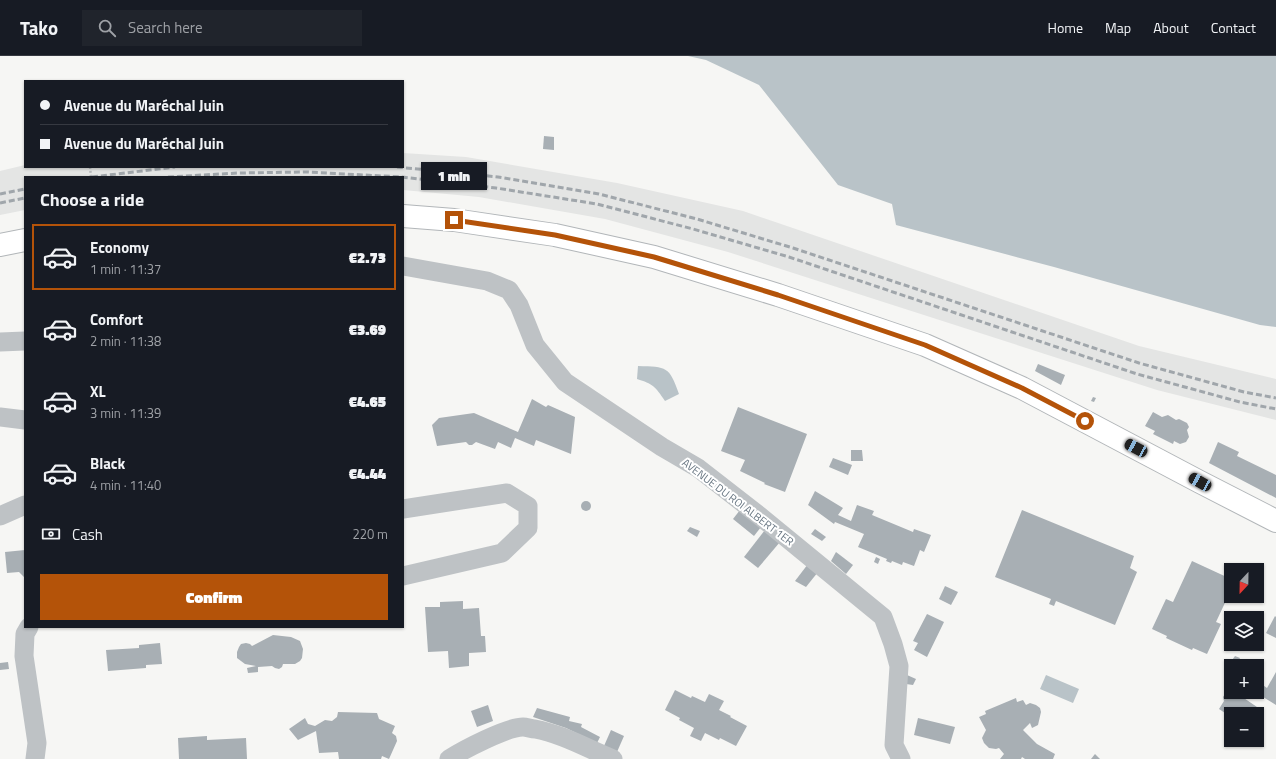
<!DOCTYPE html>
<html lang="en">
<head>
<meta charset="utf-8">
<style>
  :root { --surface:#171b24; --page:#20242c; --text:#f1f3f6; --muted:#9ea1a6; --line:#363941; --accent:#b45309 }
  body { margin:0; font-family:"Titillium Web",sans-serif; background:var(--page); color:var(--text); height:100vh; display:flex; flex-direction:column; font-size:15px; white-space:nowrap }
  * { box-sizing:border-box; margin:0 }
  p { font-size:13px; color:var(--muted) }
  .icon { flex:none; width:22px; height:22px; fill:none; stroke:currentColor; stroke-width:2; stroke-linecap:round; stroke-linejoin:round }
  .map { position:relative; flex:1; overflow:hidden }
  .side { position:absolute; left:24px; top:120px; width:380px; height:452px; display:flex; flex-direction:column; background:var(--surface); border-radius:0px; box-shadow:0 1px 3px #0004 }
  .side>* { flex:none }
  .banner { position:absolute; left:24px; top:24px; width:380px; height:88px; border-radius:0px; box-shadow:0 1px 3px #0004; display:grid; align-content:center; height:88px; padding:0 16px; background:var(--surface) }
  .needle { width:26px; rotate:202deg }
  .tools { position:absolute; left:1224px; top:507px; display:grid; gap:8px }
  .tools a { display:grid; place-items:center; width:40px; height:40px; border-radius:0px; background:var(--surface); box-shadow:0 1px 3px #0004; font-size:20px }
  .end { position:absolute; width:18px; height:18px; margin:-9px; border:5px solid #b45309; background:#fff; box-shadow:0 0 0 2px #fff }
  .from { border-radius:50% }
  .bubble { position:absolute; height:28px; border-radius:0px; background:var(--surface); box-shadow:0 1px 3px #0004; font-size:13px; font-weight:800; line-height:28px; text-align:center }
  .car { position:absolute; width:12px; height:24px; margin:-12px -6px; border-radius:5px; box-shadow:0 0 3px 1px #0007; background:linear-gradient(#222 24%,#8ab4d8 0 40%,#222 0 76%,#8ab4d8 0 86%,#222 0) }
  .banner b { display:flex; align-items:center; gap:14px; height:38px; font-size:15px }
  .banner b+b { border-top:1px solid var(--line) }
  .banner i { width:10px; height:10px; background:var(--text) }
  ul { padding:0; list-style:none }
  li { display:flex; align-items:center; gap:12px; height:66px; margin:0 8px 6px; padding:0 8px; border:2px solid transparent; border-radius:0px }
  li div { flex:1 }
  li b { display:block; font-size:15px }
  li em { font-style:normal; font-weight:800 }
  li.selected { border-color:var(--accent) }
  li>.icon { width:36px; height:36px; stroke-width:1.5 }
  h2 { padding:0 16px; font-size:18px; line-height:48px }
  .pay { display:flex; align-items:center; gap:10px; height:44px; padding:0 16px; font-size:15px }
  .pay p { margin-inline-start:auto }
  .cta { display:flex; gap:8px; margin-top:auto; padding:8px 16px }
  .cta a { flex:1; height:46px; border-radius:0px; background:var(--accent); color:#fff; font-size:16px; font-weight:800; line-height:46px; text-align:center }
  header { display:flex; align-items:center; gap:24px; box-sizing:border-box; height:56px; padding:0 20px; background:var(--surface); border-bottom:1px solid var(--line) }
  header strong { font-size:19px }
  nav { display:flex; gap:22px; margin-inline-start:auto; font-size:14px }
  .search { width:280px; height:36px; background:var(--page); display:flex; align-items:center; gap:10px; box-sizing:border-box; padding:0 14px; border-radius:0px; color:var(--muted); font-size:15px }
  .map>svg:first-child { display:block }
  .built { fill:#e4e5e4 }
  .water { fill:#b9c3c8 }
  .building { fill:#a8afb4 }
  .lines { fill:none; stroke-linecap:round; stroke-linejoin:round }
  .major-casing { stroke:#b2b6b9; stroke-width:24 }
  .path { stroke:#b8bbbd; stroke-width:2.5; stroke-dasharray:2 2; stroke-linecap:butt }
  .minor { stroke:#bec2c5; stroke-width:19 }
  .major { stroke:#fff; stroke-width:22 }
  .rail { stroke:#a0a6ab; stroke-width:3; stroke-dasharray:6 3; stroke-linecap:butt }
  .route { stroke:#b45309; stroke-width:5 }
  .labels { text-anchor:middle; stroke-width:4; stroke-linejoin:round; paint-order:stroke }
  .street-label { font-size:11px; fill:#687682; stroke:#fff }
</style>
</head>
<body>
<header>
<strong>Tako</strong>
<div class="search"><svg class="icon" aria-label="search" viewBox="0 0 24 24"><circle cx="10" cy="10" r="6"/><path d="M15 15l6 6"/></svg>Search here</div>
<nav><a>Home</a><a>Map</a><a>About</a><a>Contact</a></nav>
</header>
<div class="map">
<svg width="1276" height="703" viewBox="0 0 1276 703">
  <rect width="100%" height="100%" fill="#f6f6f4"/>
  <path class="built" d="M 403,97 L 466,101 L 617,127 L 743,155 L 1139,290 L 1276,323 L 1276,364 L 1157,334 L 728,196 L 605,163 L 479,141 L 403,134 L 403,121 L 25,121 L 25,154 L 0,159 L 0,115 L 25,109 L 25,111 L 403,111 Z"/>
  <g class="water">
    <path d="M 688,0 L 1276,0 L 1276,271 L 1260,269 L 1054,211 L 896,169 L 892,148 L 838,129 L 759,29 L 706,4 Z"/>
    <path d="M 638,310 C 667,311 669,310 679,338 L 665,345 C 655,330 653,328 637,323 Z"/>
    <path d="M 1046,619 L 1079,633 L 1073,647 L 1040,633 Z"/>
  </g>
  <g class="building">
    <path d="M 544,80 L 554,81 L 554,94 L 543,93 Z"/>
    <path d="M 1038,308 L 1065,319 L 1061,329 L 1035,315 Z"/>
    <path d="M 1093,341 L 1096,342 L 1094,346 L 1091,345 Z"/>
    <path d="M 532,343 L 546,351 L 548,349 L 575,361 L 571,398 L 536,384 L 534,390 L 515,382 L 511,392 L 498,386 L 495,393 L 476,386 L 472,389 L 469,389 L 466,386 L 437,390 L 432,369 L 439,362 L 474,357 L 518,376 Z"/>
    <path d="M 738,351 L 807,378 L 785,436 L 764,428 L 765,427 L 740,415 L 745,404 L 721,395 Z"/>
    <path d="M 1153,356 L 1162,361 L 1168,359 L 1176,364 L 1179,363 L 1187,367 L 1189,371 L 1187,374 L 1189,381 L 1186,386 L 1180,388 L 1174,385 L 1173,388 L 1153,378 L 1155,375 L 1145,370 Z"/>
    <path d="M 1218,386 L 1239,396 L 1237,400 L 1276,419 L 1276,442 L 1209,407 Z"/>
    <path d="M 851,394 L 862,394 L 863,405 L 851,405 Z"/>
    <path d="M 833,402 L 852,409 L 848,419 L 829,411 Z"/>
    <path d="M 815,435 L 843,452 L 838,459 L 851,465 L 857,449 L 874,455 L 872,459 L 913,476 L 914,473 L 931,479 L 924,496 L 920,494 L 914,510 L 903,506 L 902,509 L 892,505 L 891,507 L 886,505 L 887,503 L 858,491 L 864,478 L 835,466 L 834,468 L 808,449 Z"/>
    <circle cx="586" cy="450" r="5"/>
    <path d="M 740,454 L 761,471 L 754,480 L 733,463 Z"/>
    <path d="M 1022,454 L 1134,500 L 1130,512 L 1137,516 L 1115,569 L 1056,545 L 1054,550 L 1049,548 L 1051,543 L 995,521 Z"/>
    <path d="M 690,471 L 700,475 L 697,481 L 687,475 Z"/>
    <path d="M 815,473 L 826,481 L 822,485 L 811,478 Z"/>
    <path d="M 765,474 L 780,486 L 758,512 L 744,501 Z"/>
    <path d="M 25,494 L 25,522 L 19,516 L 7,517 L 5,496 Z"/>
    <path d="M 836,496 L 853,509 L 846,518 L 831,505 Z"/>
    <path d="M 876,501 L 880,503 L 878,508 L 874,506 Z"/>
    <path d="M 1192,505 L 1231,523 L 1231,534 L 1216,566 L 1221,568 L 1207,598 L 1193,592 L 1192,594 L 1166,582 L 1167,580 L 1152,573 L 1166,543 L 1173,546 Z"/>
    <path d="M 808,508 L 818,516 L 806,531 L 795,525 Z"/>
    <path d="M 945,530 L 958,536 L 951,549 L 939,543 Z"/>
    <path d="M 463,545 L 463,553 L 479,552 L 481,580 L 485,580 L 486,596 L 469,597 L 469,610 L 449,612 L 448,595 L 428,596 L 425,551 L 440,551 L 440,546 Z"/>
    <path d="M 927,558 L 944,566 L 927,601 L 914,594 L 918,587 L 913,585 Z"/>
    <path d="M 1275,560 L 1276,561 L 1276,582 L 1266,577 Z"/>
    <path d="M 273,579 L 291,581 L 300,585 L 303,593 L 302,602 L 300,605 L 295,608 L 283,608 L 282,611 L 279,613 L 275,612 L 272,610 L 258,611 L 258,616 L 248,617 L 247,612 L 256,610 L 245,608 L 237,602 L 237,596 L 239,591 L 241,588 L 246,587 L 250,588 L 252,590 Z"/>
    <path d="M 160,587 L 162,608 L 146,609 L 146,612 L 108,615 L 106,594 L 139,592 L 139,589 Z"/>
    <path d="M 1235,600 L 1240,602 L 1236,610 L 1230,607 Z"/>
    <path d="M 8,606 L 9,613 L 0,614 L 0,607 Z"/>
    <path d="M 1276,616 L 1276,649 L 1255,636 L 1257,636 L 1257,625 L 1267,632 Z"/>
    <path d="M 907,619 L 916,623 L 913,629 L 906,628 Z"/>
    <path d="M 1229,632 L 1231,634 L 1231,636 L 1235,636 L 1257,651 L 1252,658 L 1231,658 L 1231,661 L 1219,653 L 1224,645 L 1223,641 Z"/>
    <path d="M 675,634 L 691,642 L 692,640 L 705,646 L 709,638 L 724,645 L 719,654 L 731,660 L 730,661 L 747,670 L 736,690 L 720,682 L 719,684 L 705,677 L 701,685 L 690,680 L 694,672 L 679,664 L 680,662 L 665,654 Z"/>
    <path d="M 1016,642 L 1017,646 L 1023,644 L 1026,649 L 1030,647 L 1036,649 L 1040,652 L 1041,656 L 1038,669 L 1032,672 L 1030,667 L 1023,674 L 1037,688 L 1055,698 L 1053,703 L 1025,703 L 1022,701 L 1021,703 L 1000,703 L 1004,698 L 999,692 L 996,693 L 989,692 L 984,687 L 982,682 L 986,674 L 979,661 L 986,658 L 985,655 Z"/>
    <path d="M 488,649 L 493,665 L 477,671 L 471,655 Z"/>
    <path d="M 537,652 L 570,661 L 569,665 L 582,668 L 581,671 L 600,681 L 597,687 L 566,672 L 533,661 Z"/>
    <path d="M 338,656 L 377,657 L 379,663 L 395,670 L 392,677 L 396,680 L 397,685 L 389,703 L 382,700 L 381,703 L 339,703 L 338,696 L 319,697 L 316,675 L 298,684 L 289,673 L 305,662 L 308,668 L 315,670 L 325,664 L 332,665 L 337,661 Z"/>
    <path d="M 918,662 L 955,671 L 950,688 L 914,679 Z"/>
    <path d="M 611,674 L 624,680 L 617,696 L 604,690 Z"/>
    <path d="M 207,680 L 207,684 L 246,682 L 247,703 L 179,703 L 178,682 Z"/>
    <path d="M 1095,698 L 1100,703 L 1091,703 Z"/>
  </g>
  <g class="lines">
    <g class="major-casing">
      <g id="major">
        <path d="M 403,160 L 454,164 L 555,179 L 654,201 L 778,239 L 925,289 L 1022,332 L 1200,426 L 1276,465"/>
        <path d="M 0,189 L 25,184"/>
      </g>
    </g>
    <path class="path" d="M 90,111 L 91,121"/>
    <g class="minor">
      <path d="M 403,210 L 487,225 L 509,234 L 519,249 L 535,289 L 565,326 L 662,391 L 698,412 L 761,461 L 883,561 L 893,588 L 899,610 L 894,689 L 901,703"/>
      <path d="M 0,286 L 25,285"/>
      <path d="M 0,361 L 25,364"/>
      <path d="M 403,453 L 507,437 L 528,450 L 528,472 L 502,497 L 403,520"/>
      <path d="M 0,460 L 25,449"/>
      <path d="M 29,571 L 25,578 L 24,600 L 37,687 L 35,703"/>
      <path d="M 449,703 C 463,694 507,671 523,671 C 527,671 531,673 535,673 C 562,678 588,693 613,703"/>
    </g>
    <use href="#major" class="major"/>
    <g class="rail">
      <path d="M 397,111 L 498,121 L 599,138 L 697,163 L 793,192 L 1139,307 L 1244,336 L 1276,342"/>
      <path d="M 92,121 L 175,111"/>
      <path d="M 168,121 L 238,117 L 307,116 L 402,121 L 496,132 L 597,148 L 693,173 L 789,201 L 1137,318 L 1240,346 L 1276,353"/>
      <path d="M 0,138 L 25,133"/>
      <path d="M 0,147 L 25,142"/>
    </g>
  </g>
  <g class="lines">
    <path class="route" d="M 454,164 L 555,179 L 654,201 L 778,239 L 925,289 L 1022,332 L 1085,365"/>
  </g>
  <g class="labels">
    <g class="street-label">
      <text transform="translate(738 446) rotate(37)" y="4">AVENUE DU ROI ALBERT 1ER</text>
    </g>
  </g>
</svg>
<div class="tools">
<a><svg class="needle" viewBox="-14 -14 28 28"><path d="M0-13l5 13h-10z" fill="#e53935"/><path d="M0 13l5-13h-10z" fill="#9ea1a6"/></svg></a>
<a><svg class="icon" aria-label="layers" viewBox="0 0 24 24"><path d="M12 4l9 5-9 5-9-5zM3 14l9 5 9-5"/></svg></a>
<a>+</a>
<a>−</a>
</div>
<i class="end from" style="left:1085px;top:365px"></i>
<i class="end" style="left:454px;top:164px"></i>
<div class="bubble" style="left:421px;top:106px;width:66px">1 min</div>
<i class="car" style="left:1136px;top:392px;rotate:298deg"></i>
<i class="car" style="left:1200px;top:426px;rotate:299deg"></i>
<div class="banner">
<b><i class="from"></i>Avenue du Maréchal Juin</b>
<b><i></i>Avenue du Maréchal Juin</b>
</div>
<section class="side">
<h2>Choose a ride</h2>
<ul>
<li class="selected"><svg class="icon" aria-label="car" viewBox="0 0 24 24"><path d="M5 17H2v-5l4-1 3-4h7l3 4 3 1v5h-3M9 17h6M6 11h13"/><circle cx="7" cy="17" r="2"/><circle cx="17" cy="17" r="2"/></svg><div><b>Economy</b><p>1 min · 11:37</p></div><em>€2.73</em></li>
<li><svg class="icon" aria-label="car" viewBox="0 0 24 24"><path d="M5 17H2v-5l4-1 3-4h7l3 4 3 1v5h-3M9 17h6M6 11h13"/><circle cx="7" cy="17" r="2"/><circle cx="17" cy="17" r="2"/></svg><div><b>Comfort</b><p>2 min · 11:38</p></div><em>€3.69</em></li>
<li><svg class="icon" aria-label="car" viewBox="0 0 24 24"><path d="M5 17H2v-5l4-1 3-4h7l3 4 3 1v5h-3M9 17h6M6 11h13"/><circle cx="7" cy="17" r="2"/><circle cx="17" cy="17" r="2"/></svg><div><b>XL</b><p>3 min · 11:39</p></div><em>€4.65</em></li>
<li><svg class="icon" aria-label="car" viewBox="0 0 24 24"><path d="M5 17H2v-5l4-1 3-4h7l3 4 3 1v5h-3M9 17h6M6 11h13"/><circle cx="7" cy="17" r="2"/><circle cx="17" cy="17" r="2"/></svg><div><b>Black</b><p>4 min · 11:40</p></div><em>€4.44</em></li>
</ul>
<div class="pay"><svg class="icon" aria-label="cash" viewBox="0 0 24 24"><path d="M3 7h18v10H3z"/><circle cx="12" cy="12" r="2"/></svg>Cash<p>220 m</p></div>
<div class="cta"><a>Confirm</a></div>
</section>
</div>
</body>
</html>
